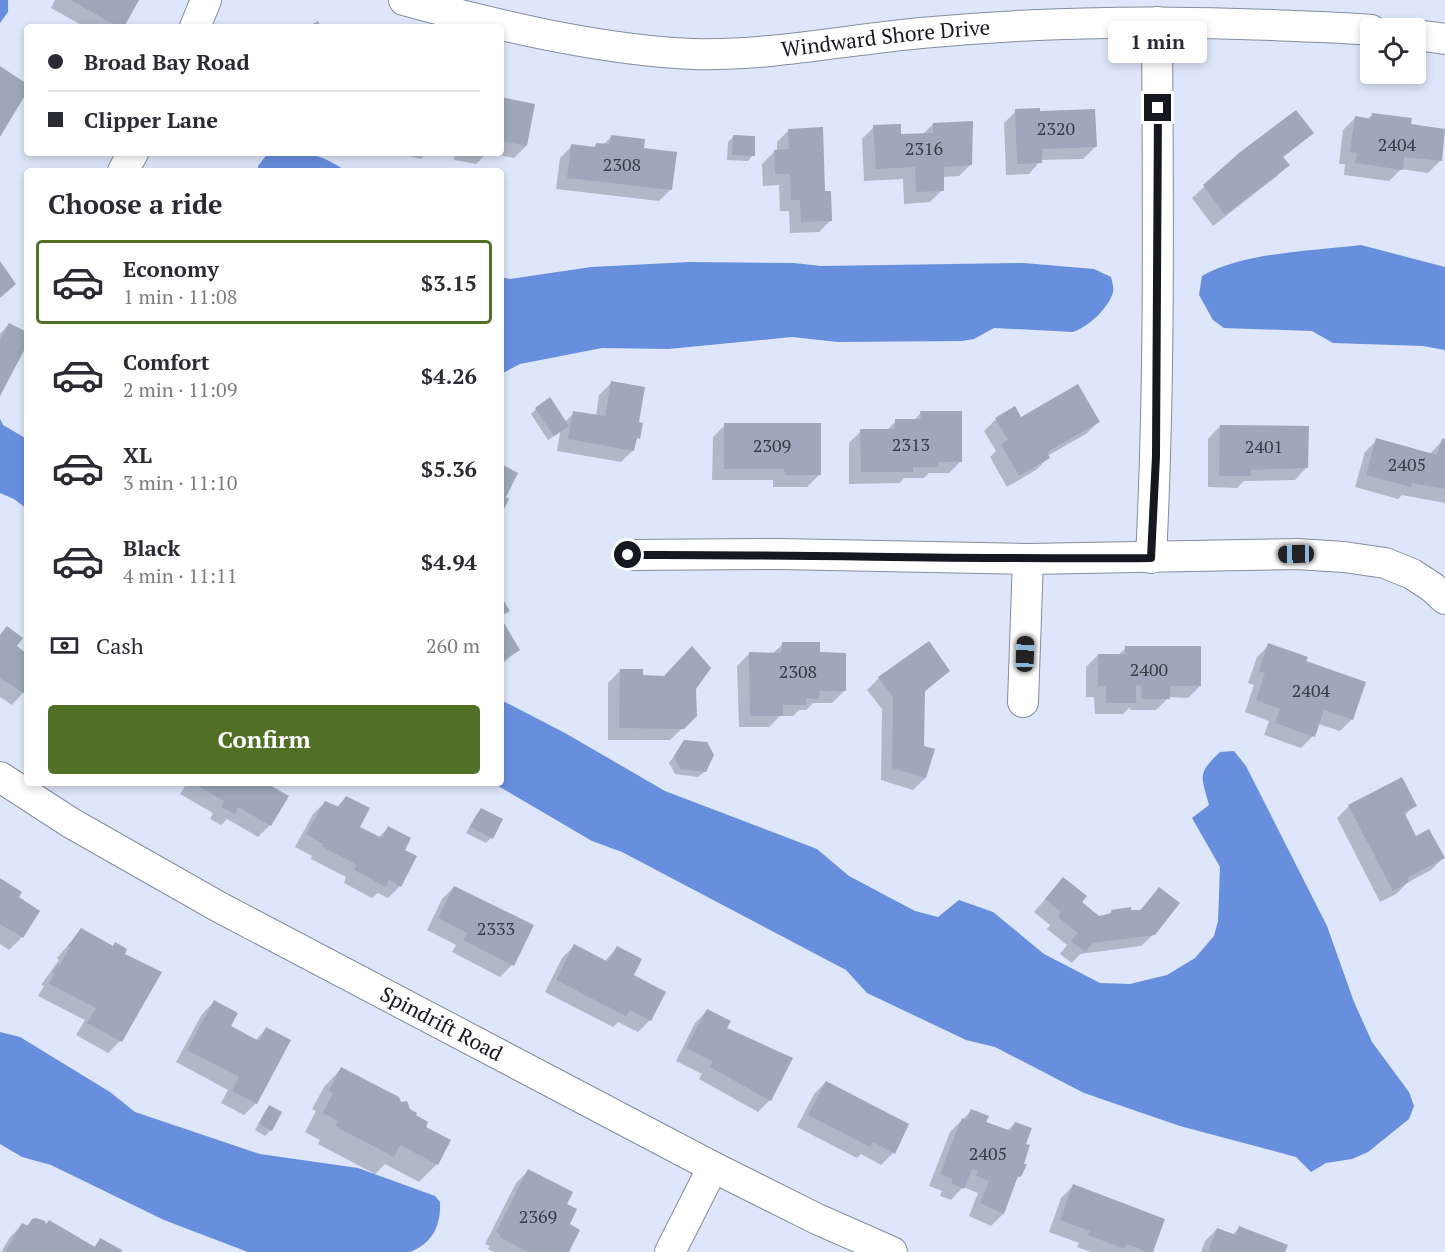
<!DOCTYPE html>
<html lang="en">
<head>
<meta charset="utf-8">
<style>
  :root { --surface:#fff; --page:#f7f7f7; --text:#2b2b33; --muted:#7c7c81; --line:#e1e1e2; --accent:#516f25 }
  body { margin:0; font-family:"PT Serif",serif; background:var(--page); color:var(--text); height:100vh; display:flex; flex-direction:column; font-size:22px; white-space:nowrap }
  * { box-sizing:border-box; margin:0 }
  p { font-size:20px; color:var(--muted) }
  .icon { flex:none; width:33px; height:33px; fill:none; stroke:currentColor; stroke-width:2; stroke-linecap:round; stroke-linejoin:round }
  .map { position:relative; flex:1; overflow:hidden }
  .panel { position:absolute; left:24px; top:168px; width:480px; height:618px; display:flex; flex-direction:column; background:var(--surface); border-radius:6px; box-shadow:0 3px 9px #0003 }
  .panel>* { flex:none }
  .top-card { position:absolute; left:24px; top:24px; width:480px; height:132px; border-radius:6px; box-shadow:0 3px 9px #0003; display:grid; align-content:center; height:132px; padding:0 24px; background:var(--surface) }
  .fabs { position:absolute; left:1360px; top:18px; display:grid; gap:12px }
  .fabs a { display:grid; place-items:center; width:66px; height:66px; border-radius:6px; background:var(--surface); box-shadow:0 3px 9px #0003; font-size:30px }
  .end { position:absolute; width:27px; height:27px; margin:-14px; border:8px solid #15181f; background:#fff; box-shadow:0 0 0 3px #fff }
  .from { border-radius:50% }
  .bubble { position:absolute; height:42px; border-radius:6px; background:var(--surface); box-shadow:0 3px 9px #0003; font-size:20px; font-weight:700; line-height:42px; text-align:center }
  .car { position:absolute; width:18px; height:36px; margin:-18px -9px; border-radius:8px; box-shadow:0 0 4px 2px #0007; background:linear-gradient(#222 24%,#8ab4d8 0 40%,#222 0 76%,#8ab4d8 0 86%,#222 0) }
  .top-card b { display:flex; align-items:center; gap:21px; height:57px; font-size:22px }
  .top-card b+b { border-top:2px solid var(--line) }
  .top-card i { width:15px; height:15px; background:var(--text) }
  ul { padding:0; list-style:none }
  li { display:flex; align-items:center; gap:18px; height:84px; margin:0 12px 9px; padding:0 12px; border:3px solid transparent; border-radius:6px }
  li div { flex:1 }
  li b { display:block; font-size:22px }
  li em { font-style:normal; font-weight:700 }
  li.selected { border-color:var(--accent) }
  li>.icon { width:54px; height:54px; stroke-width:1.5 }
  h2 { padding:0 24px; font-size:27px; line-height:72px }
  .pay { display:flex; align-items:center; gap:15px; height:66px; padding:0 24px; font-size:22px }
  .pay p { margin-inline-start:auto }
  .action { display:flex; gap:12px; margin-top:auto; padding:12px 24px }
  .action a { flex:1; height:69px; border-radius:6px; background:var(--accent); color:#fff; font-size:24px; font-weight:700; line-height:69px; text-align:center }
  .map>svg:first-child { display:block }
  .water { fill:#688ede }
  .shadow { fill:#0003 }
  .building { fill:#9ea8ba }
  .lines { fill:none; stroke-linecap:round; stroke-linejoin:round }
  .minor-casing { stroke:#848d9f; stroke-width:32 }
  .minor { stroke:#fff; stroke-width:30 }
  .route { stroke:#15181f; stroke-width:8 }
  .labels { text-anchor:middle; stroke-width:4.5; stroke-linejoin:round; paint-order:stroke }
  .number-label { font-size:18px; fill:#373c46 }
  .street-label { font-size:21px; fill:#15181f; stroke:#eff3fb }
</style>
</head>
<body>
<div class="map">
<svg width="1445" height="1252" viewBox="0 0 1445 1252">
  <rect width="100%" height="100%" fill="#dde6fa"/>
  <g class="water">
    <path d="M 0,0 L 8,0 L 8,12 L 0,23 Z"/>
    <path d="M 268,153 C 305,153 314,150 346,171 L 258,171 L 258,166 Z"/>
    <path d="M 1361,245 L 1445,267 L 1445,350 L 1423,346 L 1333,343 L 1312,331 L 1224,328 L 1213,320 L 1199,295 L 1202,276 C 1244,252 1313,251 1361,245 Z"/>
    <path d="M 690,262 L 794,263 L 821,266 L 1024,263 L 1094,269 L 1111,277 C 1112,281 1114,288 1113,292 C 1109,308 1088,327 1073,332 L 994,328 L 974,339 L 962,341 L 838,342 L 792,337 L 668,349 L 602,348 L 520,364 L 501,374 L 501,277 L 510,279 L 591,267 Z"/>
    <path d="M 0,419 L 3,425 L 27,439 L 27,509 L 14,499 L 0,493 Z"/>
    <path d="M 501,700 L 565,733 L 665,791 L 817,849 L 849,876 L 915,911 L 938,917 L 959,900 L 993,912 L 1044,954 L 1100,983 L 1130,984 L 1167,975 L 1195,958 L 1214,936 L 1218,921 L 1220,867 L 1192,818 L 1209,805 C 1201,775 1197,774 1220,752 L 1234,751 L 1246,766 L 1327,926 L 1354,1002 L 1372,1042 L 1409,1092 L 1414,1106 L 1409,1119 L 1368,1152 L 1352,1159 L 1326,1163 L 1311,1172 L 1296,1157 L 1180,1126 L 1084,1093 L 995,1047 L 966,1040 L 867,993 L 846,970 L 622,852 L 592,841 L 493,783 L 501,783 Z"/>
    <path d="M 0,1032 L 20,1037 L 110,1092 L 135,1112 L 260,1154 L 358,1168 L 435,1196 L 440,1202 C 441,1225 433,1243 410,1252 L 248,1252 L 164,1220 L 51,1165 L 22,1157 L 0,1144 Z"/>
  </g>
  <g class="shadow">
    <path d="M 55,0 L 137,0 L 122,27 L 85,27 L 51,8 Z"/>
    <path d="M 501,98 L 526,146 L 514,158 L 490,153 L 501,153 Z"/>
    <path d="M 1016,111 L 1039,113 L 1095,147 L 1083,159 L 1041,160 L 1029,174 L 1006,175 L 1004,123 Z"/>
    <path d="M 1373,114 L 1409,126 L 1440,161 L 1428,173 L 1401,169 L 1389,181 L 1344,175 L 1345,164 L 1339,164 L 1343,130 L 1355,118 L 1367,119 Z"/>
    <path d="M 933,124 L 971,164 L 959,176 L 942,177 L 942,190 L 930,202 L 904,204 L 903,179 L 864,181 L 862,139 L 874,127 L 899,135 L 923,134 Z"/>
    <path d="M 789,130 L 824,193 L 831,220 L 819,232 L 790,233 L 789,211 L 780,211 L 779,185 L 763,186 L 762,164 L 774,152 L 777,152 L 777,142 Z"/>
    <path d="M 1312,133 L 1282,158 L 1288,165 L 1276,177 L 1213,226 L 1192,198 L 1240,154 Z"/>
    <path d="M 612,136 L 642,150 L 671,189 L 659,201 L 556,189 L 560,158 L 572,146 L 593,148 L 596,145 L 603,145 Z"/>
    <path d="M 733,137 L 753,155 L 748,161 L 727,160 L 728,142 Z"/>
    <path d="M 396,153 L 427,153 L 421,159 Z"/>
    <path d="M 452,153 L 487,153 L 476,164 L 454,160 L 455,154 Z"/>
    <path d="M 9,324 L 27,334 L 27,342 L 0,393 L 0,334 Z"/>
    <path d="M 611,383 L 637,423 L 638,438 L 634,442 L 633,450 L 621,462 L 557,451 L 560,432 L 548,440 L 531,414 L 536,409 L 565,422 L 574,413 L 596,416 L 599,395 Z"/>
    <path d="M 921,413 L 961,461 L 949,473 L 929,473 L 924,478 L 904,478 L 900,483 L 849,484 L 849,443 L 861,431 L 886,431 L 896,421 L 914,420 Z"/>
    <path d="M 996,419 L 1021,419 L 1098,422 L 1086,434 L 1047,456 L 1048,458 L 1036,470 L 1007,487 L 990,457 L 996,451 L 984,431 Z"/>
    <path d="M 725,425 L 819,475 L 807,487 L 773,487 L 773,480 L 712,480 L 713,437 Z"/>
    <path d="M 1220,426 L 1307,467 L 1295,480 L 1244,481 L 1237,488 L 1208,487 L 1208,439 Z"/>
    <path d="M 1377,440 L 1430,454 L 1443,440 L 1445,441 L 1445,503 L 1402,495 L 1398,499 L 1355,487 L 1365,452 Z"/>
    <path d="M 501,621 L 518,650 L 501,665 Z"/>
    <path d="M 0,635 L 27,655 L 27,688 L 12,705 L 0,697 Z"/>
    <path d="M 928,643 L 948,671 L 923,693 L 923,747 L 925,778 L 913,790 L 881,780 L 882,709 L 867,690 L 879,678 Z"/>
    <path d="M 783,644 L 818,654 L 844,691 L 832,703 L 813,703 L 806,710 L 799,710 L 793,716 L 780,716 L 769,727 L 739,727 L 737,666 L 749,654 L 772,654 Z"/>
    <path d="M 1269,645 L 1304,662 L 1352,719 L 1340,731 L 1318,724 L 1313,736 L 1301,748 L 1264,735 L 1269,721 L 1245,712 L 1254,685 L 1248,683 L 1257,657 Z"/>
    <path d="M 1126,648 L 1200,686 L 1188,698 L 1169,697 L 1156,710 L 1130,710 L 1130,707 L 1123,714 L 1095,714 L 1094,697 L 1086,697 L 1086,667 L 1098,655 L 1118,655 Z"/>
    <path d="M 620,671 L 694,689 L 696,715 L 670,740 L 608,740 L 608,683 Z"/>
    <path d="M 685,741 L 704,772 L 698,777 L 675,774 L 669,763 Z"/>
    <path d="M 187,783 L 263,783 L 270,825 L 258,837 L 227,819 L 221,825 L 210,819 L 213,813 L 180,794 Z"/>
    <path d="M 346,797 L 358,828 L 378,838 L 388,828 L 403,850 L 400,886 L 388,898 L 378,893 L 372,898 L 344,883 L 346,877 L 311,859 L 312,856 L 295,847 L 313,814 L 325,802 L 336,808 Z"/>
    <path d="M 1415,805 L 1404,816 L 1415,838 L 1443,858 L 1431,870 L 1407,883 L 1396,894 L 1380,902 L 1337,818 L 1349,806 Z"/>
    <path d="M 481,809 L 491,838 L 486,843 L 466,833 L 476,815 Z"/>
    <path d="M 1063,879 L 1080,902 L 1099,917 L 1108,915 L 1112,911 L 1139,911 L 1159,889 L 1154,934 L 1141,946 L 1080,954 L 1072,963 L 1060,954 L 1067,945 L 1047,929 L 1050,925 L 1034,912 Z"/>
    <path d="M 0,880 L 17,898 L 38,911 L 21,938 L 9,950 L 0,944 Z"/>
    <path d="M 454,887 L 512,965 L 500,977 L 452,952 L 456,945 L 427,930 L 442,899 Z"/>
    <path d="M 82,929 L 123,955 L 160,973 L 120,1041 L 108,1053 L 76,1035 L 85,1020 L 38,996 L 44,986 L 41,985 L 59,960 L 57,958 Z"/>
    <path d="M 574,946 L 604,962 L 617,948 L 632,976 L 650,1020 L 638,1032 L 618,1022 L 613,1027 L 545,992 L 562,958 Z"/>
    <path d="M 214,1002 L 229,1027 L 255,1041 L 266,1029 L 256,1103 L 244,1115 L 221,1103 L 228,1090 L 176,1062 L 202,1014 Z"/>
    <path d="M 707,1011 L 770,1100 L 758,1112 L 699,1079 L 702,1074 L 676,1061 L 695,1023 Z"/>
    <path d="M 342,1068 L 400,1104 L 424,1127 L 437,1164 L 419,1182 L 385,1164 L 375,1174 L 318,1144 L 320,1140 L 305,1132 L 316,1111 L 312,1109 L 324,1087 Z"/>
    <path d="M 826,1082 L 893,1153 L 881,1165 L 861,1154 L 857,1158 L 797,1127 L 814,1094 Z"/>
    <path d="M 269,1107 L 280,1113 L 271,1130 L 265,1136 L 255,1130 L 264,1113 Z"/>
    <path d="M 971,1111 L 985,1122 L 1007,1131 L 1015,1123 L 1020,1176 L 1015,1180 L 1003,1214 L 991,1226 L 969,1216 L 978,1193 L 963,1187 L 951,1200 L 940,1196 L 942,1191 L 929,1186 L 950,1132 Z"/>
    <path d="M 528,1171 L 565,1204 L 567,1225 L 568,1252 L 494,1252 L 488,1249 L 490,1246 L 485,1244 L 516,1183 Z"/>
    <path d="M 1073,1186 L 1151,1252 L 1091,1252 L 1077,1247 L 1079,1243 L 1049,1232 L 1061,1198 Z"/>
    <path d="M 32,1220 L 93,1248 L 101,1240 L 119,1252 L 1,1252 L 10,1237 L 22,1225 L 26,1227 Z"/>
    <path d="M 1239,1228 L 1283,1252 L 1201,1252 L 1205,1241 L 1217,1229 L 1232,1235 Z"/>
  </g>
  <g class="building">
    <path d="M 70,0 L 139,0 L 124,27 L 119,27 Z"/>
    <path d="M 318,21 L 321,27 L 308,27 Z"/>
    <path d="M 0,66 L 27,84 L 27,92 L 0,137 Z"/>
    <path d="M 501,97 L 535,104 L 527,146 L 501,141 Z"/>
    <path d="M 1040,108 L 1040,111 L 1095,109 L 1097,147 L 1042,149 L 1042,163 L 1017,164 L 1015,109 Z"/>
    <path d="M 1296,110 L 1314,133 L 1283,157 L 1290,165 L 1225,215 L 1203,185 L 1239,153 Z"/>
    <path d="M 1372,113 L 1412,118 L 1411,124 L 1445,129 L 1442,161 L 1404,157 L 1403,170 L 1355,163 L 1357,153 L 1350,152 L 1355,116 L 1371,119 Z"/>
    <path d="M 973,121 L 972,165 L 944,167 L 944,191 L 916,192 L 915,167 L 876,169 L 873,125 L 901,124 L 901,134 L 933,133 L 933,123 Z"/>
    <path d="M 823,127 L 825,191 L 831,191 L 832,221 L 801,222 L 800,200 L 791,200 L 790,174 L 775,174 L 774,150 L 789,149 L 788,129 Z"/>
    <path d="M 611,135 L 645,139 L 644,148 L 677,152 L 672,190 L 567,178 L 571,144 L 595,147 L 596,143 L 610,144 Z"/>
    <path d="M 733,135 L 755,136 L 755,156 L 732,155 Z"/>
    <path d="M 0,261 L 16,284 L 0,298 Z"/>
    <path d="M 9,323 L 27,332 L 27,345 L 0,396 L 0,340 Z"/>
    <path d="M 611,381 L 645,387 L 639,422 L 643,423 L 640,439 L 637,438 L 634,451 L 568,439 L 573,411 L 605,416 Z"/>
    <path d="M 1078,384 L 1100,422 L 1047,452 L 1050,458 L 1019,476 L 1001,444 L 1008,440 L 995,418 L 1015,406 L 1021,417 Z"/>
    <path d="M 550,397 L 569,426 L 554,436 L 535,408 Z"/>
    <path d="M 920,411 L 962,411 L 962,462 L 938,462 L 938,467 L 913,467 L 913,472 L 861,472 L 860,429 L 895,429 L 895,419 L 921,419 Z"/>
    <path d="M 724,423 L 821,423 L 821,475 L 785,475 L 784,469 L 724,469 Z"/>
    <path d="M 1220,425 L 1309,426 L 1308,468 L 1251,470 L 1251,476 L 1219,476 Z"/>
    <path d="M 1376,438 L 1437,455 L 1442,439 L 1445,439 L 1445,489 L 1412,483 L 1411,487 L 1366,475 Z"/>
    <path d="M 501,464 L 518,473 L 506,497 L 509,499 L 501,515 Z"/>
    <path d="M 501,596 L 510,611 L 501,616 Z"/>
    <path d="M 501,618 L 520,650 L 501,662 Z"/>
    <path d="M 7,626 L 23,638 L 17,646 L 27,654 L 27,691 L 25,694 L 0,678 L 0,635 Z"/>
    <path d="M 929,641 L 950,671 L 925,691 L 924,746 L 935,749 L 926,778 L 892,768 L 893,697 L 878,677 Z"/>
    <path d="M 782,642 L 820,642 L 820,652 L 846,653 L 846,691 L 820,691 L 819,699 L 806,698 L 806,705 L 783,705 L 783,716 L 750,716 L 749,652 L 781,653 Z"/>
    <path d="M 1268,643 L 1308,657 L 1306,661 L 1366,682 L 1353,720 L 1324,710 L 1315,737 L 1275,723 L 1280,709 L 1256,700 L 1265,673 L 1259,671 Z"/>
    <path d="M 692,646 L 711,668 L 696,689 L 697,716 L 684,729 L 619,728 L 620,669 L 643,669 L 643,675 L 664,676 Z"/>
    <path d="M 1125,646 L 1201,646 L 1201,686 L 1170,686 L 1170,699 L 1142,699 L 1141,686 L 1136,685 L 1136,703 L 1106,703 L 1106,686 L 1098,686 L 1098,654 L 1125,654 Z"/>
    <path d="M 684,740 L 707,742 L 714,755 L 706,772 L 680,769 L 674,756 Z"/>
    <path d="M 1402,777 L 1417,806 L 1404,812 L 1416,836 L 1429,829 L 1445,858 L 1407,878 L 1409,882 L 1393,891 L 1348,805 Z"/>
    <path d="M 193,783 L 266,783 L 289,796 L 271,826 L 238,807 L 235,814 L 221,807 L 224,801 Z"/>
    <path d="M 346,796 L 370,808 L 360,827 L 382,838 L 388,826 L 411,838 L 405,850 L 417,856 L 401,887 L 389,880 L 386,887 L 354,870 L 357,865 L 321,846 L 323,844 L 306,834 L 325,801 L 339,807 Z"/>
    <path d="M 481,808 L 503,819 L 493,839 L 470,827 Z"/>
    <path d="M 1063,877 L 1087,896 L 1082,902 L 1099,916 L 1112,913 L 1111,910 L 1131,907 L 1131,910 L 1141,910 L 1159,887 L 1180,903 L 1155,935 L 1092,943 L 1085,952 L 1071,941 L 1078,933 L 1058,917 L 1061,912 L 1045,899 Z"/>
    <path d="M 0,878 L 22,892 L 19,897 L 40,911 L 23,938 L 0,924 Z"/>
    <path d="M 454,886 L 534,925 L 514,966 L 463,940 L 467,933 L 438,918 Z"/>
    <path d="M 81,928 L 113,946 L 115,942 L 127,949 L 125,954 L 162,972 L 122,1042 L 87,1023 L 96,1008 L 49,984 L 55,974 L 52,973 L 58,964 L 60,965 L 70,947 L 68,946 Z"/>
    <path d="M 574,944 L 608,962 L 617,946 L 642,959 L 634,975 L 666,992 L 651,1021 L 630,1010 L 626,1016 L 556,980 Z"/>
    <path d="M 214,1000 L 238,1013 L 231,1026 L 259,1041 L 266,1027 L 291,1040 L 257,1104 L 232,1091 L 239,1077 L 187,1050 Z"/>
    <path d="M 707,1009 L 731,1021 L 727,1028 L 793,1058 L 771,1101 L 710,1067 L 713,1062 L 686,1048 Z"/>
    <path d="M 341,1067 L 399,1097 L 401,1102 L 407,1101 L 410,1109 L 417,1113 L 416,1115 L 428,1122 L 426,1127 L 451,1140 L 438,1165 L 400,1145 L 394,1157 L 335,1126 L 338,1121 L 323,1113 L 333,1093 L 329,1090 Z"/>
    <path d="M 826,1081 L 909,1124 L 895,1154 L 873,1142 L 870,1147 L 808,1115 Z"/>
    <path d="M 269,1105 L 282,1112 L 272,1131 L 259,1124 Z"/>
    <path d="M 971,1109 L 989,1116 L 986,1122 L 1011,1131 L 1015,1122 L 1032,1128 L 1026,1144 L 1030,1145 L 1024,1164 L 1027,1164 L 1021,1177 L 1018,1176 L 1004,1214 L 980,1203 L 989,1181 L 976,1176 L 978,1171 L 972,1169 L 964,1189 L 951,1183 L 953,1179 L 940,1174 L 962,1118 L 967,1120 Z"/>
    <path d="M 528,1169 L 573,1192 L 567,1204 L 577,1209 L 570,1224 L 580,1230 L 569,1252 L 528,1252 L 499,1237 L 501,1234 L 496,1232 Z"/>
    <path d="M 1073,1184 L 1165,1219 L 1153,1252 L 1147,1252 L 1127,1244 L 1125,1249 L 1088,1235 L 1090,1231 L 1060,1220 Z"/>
    <path d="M 36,1218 L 45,1221 L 46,1224 L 49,1220 L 95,1247 L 100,1238 L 122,1250 L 121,1252 L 5,1252 L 22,1223 L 28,1226 L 32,1219 Z"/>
    <path d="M 1239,1226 L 1288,1245 L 1285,1252 L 1208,1252 L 1217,1228 L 1236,1235 Z"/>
  </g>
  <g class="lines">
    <g class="minor-casing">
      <g id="minor">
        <path id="s1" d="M 404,0 C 495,25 599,50 693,54 C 770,56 845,40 921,33 C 1038,22 1156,20 1273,25 C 1306,27 1339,27 1371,30"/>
        <path d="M 195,27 L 206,0"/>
        <path d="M 1416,35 L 1445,39"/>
        <path d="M 123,171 L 133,153"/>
        <path d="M 628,555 L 780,554 L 1028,559 L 1297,554 L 1344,557 L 1385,563 L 1412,574 L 1432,587 L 1445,599"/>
        <path d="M 1151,558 C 1160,379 1158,200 1157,22"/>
        <path d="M 1023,702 L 1028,559"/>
        <path id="s2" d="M 0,777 L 71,823 L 219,907 L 713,1167 L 817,1219 L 892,1252"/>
        <path d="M 670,1252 L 713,1167"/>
      </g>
    </g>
    <use href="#minor" class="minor"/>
  </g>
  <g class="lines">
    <path class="route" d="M 628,555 C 802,554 977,560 1151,558 L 1156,456 L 1158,108"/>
  </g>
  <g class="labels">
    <g class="number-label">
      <text x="1056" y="135">2320</text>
      <text x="1397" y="151">2404</text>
      <text x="924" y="155">2316</text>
      <text x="622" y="171">2308</text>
      <text x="911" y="451">2313</text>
      <text x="772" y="452">2309</text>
      <text x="1264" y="453">2401</text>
      <text x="1407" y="471">2405</text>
      <text x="1149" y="676">2400</text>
      <text x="798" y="678">2308</text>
      <text x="1311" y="697">2404</text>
      <text x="496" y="935">2333</text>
      <text x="988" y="1160">2405</text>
      <text x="538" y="1223">2369</text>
    </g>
    <g class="street-label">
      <text dy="7" stroke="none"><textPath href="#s1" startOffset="488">Windward Shore Drive</textPath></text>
      <text dy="7" stroke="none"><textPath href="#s2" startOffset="506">Spindrift Road</textPath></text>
    </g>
  </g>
</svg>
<div class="fabs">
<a><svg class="icon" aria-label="locate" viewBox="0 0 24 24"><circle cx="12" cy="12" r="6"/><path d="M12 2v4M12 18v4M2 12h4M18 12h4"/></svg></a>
</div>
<i class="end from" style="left:628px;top:555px"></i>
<i class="end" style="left:1158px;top:108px"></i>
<div class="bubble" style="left:1108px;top:21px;width:99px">1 min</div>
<i class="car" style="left:1296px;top:554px;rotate:269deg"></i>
<i class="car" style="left:1025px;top:654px;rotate:2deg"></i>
<div class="top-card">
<b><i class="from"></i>Broad Bay Road</b>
<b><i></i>Clipper Lane</b>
</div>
<section class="panel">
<h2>Choose a ride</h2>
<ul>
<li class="selected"><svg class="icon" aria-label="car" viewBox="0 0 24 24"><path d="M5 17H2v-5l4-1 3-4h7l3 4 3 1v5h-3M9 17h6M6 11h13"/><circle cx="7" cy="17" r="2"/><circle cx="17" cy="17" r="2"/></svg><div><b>Economy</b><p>1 min · 11:08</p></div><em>$3.15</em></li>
<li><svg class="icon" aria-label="car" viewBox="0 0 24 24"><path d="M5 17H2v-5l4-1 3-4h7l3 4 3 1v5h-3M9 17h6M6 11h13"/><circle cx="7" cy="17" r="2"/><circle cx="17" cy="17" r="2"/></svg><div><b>Comfort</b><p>2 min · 11:09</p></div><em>$4.26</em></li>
<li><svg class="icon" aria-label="car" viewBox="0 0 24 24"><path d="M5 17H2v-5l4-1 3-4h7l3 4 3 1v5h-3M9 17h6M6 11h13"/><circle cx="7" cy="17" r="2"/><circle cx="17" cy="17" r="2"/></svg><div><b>XL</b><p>3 min · 11:10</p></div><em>$5.36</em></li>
<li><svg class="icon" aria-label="car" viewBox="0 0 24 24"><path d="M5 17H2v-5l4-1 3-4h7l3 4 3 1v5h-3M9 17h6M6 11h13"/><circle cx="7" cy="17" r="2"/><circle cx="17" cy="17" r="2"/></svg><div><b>Black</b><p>4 min · 11:11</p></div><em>$4.94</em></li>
</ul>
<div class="pay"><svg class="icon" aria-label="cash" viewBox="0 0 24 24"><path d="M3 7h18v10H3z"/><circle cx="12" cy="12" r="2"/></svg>Cash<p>260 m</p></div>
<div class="action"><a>Confirm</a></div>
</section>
</div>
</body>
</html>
